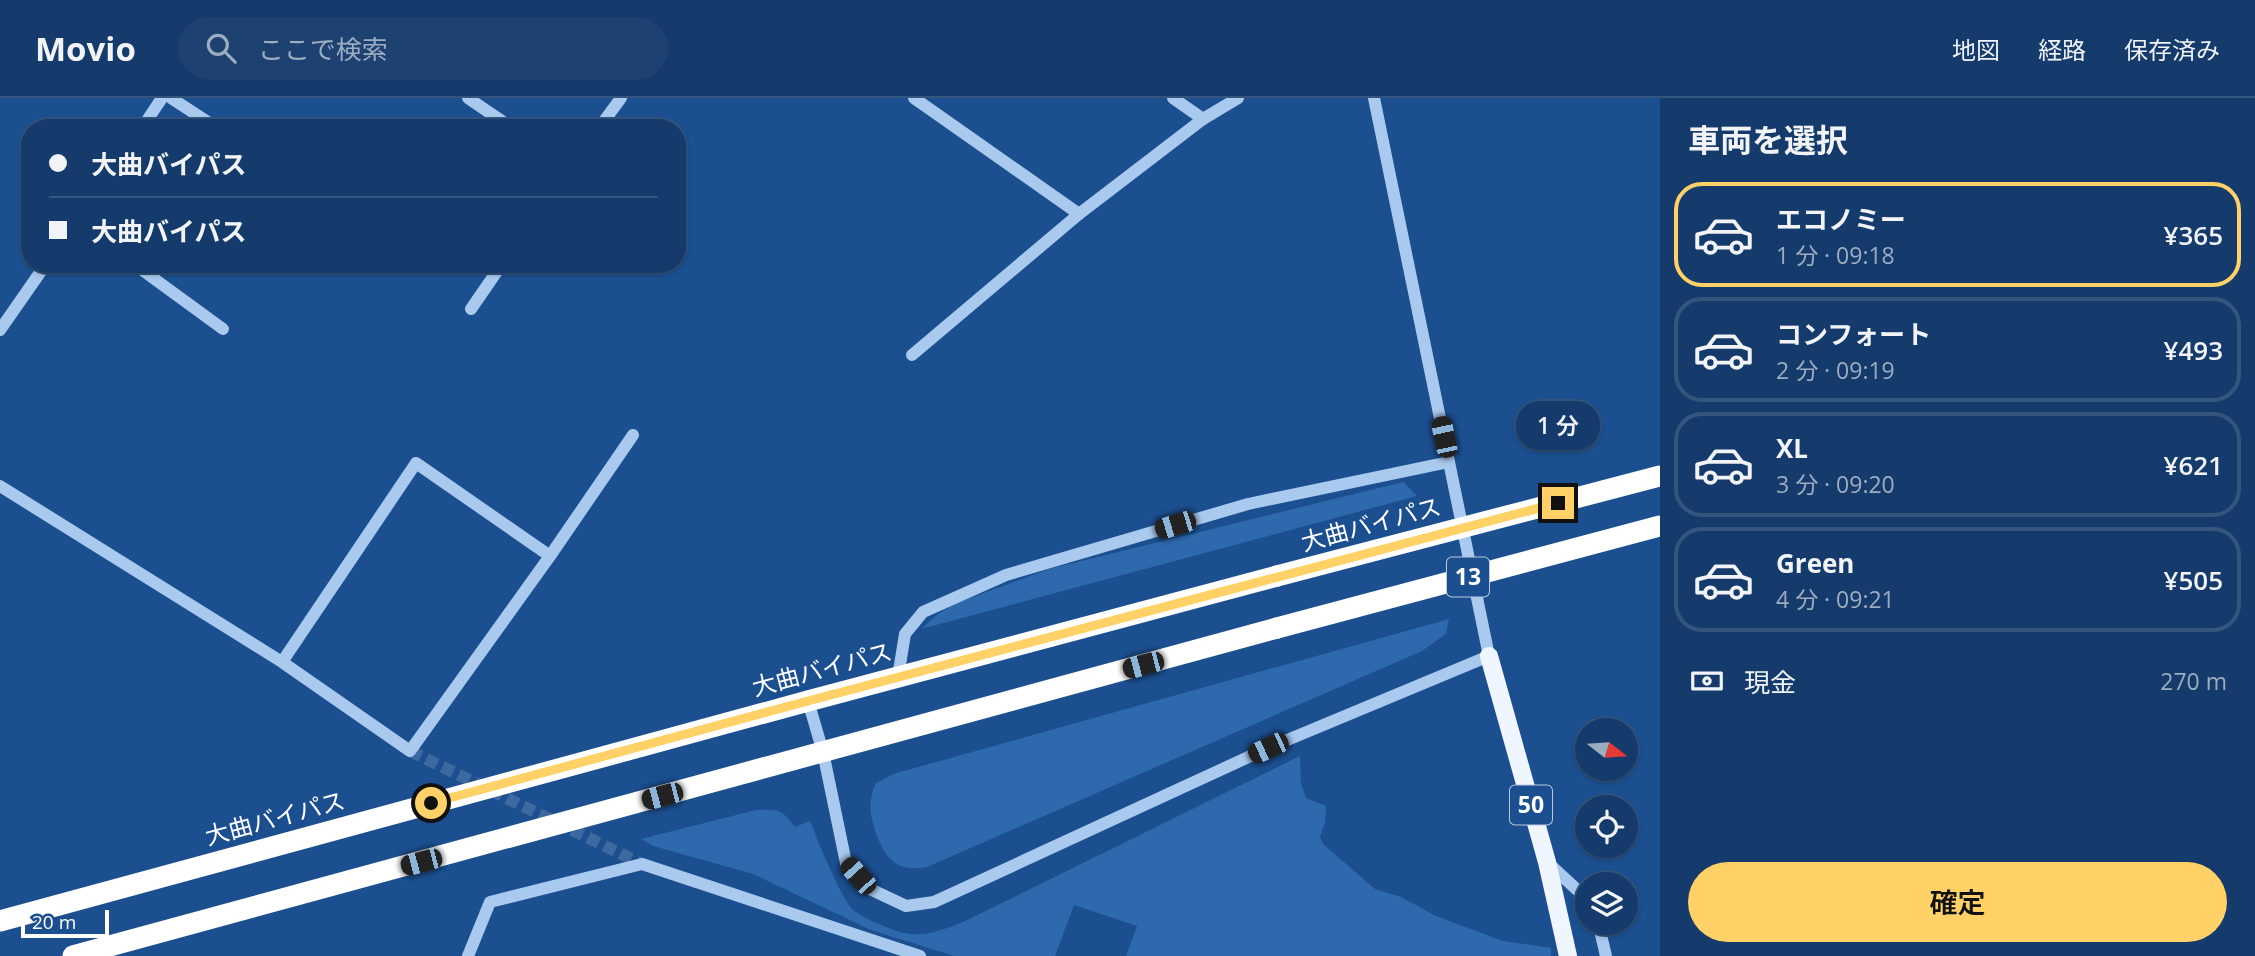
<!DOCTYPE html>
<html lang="ja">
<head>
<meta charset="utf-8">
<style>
  :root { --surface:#143b6b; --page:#1d4271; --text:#f1f3f6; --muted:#9dadc1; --line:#33557e; --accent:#ffd166 }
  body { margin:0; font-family:"Open Sans","Noto Sans JP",sans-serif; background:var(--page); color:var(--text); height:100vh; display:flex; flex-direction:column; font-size:26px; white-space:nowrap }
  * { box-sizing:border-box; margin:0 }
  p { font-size:23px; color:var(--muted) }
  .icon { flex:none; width:38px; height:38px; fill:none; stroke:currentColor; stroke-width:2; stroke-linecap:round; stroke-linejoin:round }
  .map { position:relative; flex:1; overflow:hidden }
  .sheet { display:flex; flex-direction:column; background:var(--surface); width:595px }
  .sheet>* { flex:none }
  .banner { position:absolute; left:21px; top:21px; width:665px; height:154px; border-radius:28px; box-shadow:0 2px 5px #0004,0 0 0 2px var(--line); display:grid; align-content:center; height:154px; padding:0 28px; background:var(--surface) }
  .needle { width:46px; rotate:107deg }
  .fabs { position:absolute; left:1575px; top:620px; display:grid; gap:14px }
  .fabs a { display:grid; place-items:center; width:63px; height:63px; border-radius:50%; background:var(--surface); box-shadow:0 2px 5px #0004,0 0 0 2px var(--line); font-size:35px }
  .scale { position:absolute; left:21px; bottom:18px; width:88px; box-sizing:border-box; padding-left:7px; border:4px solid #fff; border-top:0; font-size:19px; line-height:24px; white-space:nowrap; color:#fff; -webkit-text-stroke:5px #1b4f8f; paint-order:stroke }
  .end { position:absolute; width:32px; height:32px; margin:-16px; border:9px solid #ffd166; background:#111; box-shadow:0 0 0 4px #111 }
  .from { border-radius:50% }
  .bubble { position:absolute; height:49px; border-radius:24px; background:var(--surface); box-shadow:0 2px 5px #0004,0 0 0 2px var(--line); font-size:23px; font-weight:600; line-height:49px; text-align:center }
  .car { position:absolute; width:21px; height:42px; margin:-21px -10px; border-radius:9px; box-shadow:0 0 5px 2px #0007; background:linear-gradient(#222 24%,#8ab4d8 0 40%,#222 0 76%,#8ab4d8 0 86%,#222 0) }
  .banner b { display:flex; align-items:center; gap:24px; height:66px; font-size:26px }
  .banner b+b { border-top:2px solid var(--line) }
  .banner i { width:18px; height:18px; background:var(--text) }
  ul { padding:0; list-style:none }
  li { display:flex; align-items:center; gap:21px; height:105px; margin:0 14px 10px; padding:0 14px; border:4px solid var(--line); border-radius:28px }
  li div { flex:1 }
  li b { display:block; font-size:26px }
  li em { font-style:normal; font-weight:600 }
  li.on { border-color:var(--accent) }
  li>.icon { width:63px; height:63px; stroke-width:1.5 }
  h2 { padding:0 28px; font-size:32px; line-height:84px }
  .pay { display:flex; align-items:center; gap:18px; height:77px; padding:0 28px; font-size:26px }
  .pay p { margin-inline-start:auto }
  .primary-button { display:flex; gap:14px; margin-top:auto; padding:14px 28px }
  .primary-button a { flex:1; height:80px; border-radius:42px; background:var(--accent); color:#111; font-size:28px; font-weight:600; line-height:80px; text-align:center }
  header { display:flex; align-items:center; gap:42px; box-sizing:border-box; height:98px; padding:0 35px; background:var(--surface); border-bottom:2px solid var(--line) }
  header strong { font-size:33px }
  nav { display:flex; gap:38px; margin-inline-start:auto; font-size:24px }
  .search { width:490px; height:63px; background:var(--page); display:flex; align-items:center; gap:18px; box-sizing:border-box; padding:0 24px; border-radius:38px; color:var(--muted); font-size:26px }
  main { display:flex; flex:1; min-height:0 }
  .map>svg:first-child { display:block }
  .green { fill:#2e69ad }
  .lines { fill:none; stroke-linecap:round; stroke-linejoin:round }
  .minor-tunnel { stroke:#3d69a0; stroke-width:12; stroke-dasharray:12 6; stroke-linecap:butt }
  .minor { stroke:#a9c9ee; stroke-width:12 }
  .major { stroke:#f0f6ff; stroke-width:18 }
  .highway { stroke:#fff; stroke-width:21 }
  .highway-bridge { stroke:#fff; stroke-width:21 }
  .route { stroke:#ffd166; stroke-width:9 }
  .labels { text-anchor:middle; stroke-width:5; stroke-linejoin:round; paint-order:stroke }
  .shield { fill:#1b4f8f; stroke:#bbcadd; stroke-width:2 }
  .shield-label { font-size:23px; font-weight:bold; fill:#fff }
  .street-label { font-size:24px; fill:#fff; stroke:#1b4f8f }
</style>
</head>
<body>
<header>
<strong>Movio</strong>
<div class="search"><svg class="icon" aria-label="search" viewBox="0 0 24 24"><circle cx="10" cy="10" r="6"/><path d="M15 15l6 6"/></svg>ここで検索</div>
<nav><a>地図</a><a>経路</a><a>保存済み</a></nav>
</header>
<main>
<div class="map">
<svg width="1660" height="858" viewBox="0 0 1660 858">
  <rect width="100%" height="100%" fill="#1b4f8f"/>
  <g class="green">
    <path d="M 1403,384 L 1417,398 L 921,531 L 938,516 L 954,506 L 1049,471 Z"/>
    <path d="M 1449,521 L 1446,536 L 1422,553 L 927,769 C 899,774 887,764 877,738 C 870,718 867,705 876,685 L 893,676 Z"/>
    <path d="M 1300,658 L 1301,686 L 1306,700 L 1326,708 L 1325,725 L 1320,739 L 1323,746 L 1375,791 L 1401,799 L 1436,818 L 1503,843 L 1551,850 L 1551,858 L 1126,858 L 1137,828 L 1074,807 L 1055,858 L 954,858 L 871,832 L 753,776 L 653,748 L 641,741 L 756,712 C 778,711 782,711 795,729 L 810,723 C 817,741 841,800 853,812 C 860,817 869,822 877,825 C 913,842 926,838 961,825 Z"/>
  </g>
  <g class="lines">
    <path class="minor-tunnel" d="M 410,653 L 642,766"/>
    <g class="minor">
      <path d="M 171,0 L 217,30"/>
      <path d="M 468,0 L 512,30"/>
      <path d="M 914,0 L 1079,116"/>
      <path d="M 1173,0 L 1203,21"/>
      <path d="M 142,30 L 162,0"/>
      <path d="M 599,30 L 621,0"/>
      <path d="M 134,166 L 223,231"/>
      <path d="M 471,211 L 502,166"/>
      <path d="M 0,232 L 46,166"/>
      <path d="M 912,257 L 1079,116 L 1203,21 L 1238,0"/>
      <path d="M 0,388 L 282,564 L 410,653 L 550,458 L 416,365 L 282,564"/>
      <path d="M 550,458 L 633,337"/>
      <path d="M 898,579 L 905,536 L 923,514 L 1006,477 L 1248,406 L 1449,364"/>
      <path d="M 808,603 L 823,654 L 846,765 L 870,791 L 906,808 L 934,804 L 1268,650 L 1489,558 L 1374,0"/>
      <path d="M 1547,764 L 1587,801"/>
      <path d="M 1598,824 L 1606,858"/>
      <path d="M 468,858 L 490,804 L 642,766 L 920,858"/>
    </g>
    <path class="major" d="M 1489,558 L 1547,764 L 1568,858"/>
    <g class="highway">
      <path d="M 0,823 L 808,603 L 1277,478"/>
      <path d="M 73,858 L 1277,530"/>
    </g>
    <g class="highway-bridge">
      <path d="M 1277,478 L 1660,378"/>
      <path d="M 1277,530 L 1660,428"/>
    </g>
  </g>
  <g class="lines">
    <path class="route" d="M 431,705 L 808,603 L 1558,405"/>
  </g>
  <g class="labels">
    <g class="shield">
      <rect x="1447" y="459.5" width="42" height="39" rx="5"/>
      <rect x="1510" y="687.5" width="42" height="39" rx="5"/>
    </g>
    <g class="shield-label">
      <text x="1468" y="487">13</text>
      <text x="1531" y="715">50</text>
    </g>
    <g class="street-label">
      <text transform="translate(1371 427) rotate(-15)" y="8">大曲バイパス</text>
      <text transform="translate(822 572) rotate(-15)" y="8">大曲バイパス</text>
      <text transform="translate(275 721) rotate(-15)" y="8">大曲バイパス</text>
    </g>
  </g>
</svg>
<div class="fabs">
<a><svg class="needle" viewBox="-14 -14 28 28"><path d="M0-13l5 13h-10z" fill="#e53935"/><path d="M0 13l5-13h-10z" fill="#9dadc1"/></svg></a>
<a><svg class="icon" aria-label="locate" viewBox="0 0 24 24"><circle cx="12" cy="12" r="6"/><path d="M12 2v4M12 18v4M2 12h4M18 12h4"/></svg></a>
<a><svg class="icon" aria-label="layers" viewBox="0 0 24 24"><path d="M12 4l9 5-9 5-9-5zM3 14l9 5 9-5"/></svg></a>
</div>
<div class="scale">20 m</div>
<i class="end from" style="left:431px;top:705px"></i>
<i class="end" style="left:1558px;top:405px"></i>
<div class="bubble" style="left:1516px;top:303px;width:84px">1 分</div>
<i class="car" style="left:1444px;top:339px;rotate:348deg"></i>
<i class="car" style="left:1175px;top:427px;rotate:253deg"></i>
<i class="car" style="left:1143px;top:567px;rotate:255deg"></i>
<i class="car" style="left:1268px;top:650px;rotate:245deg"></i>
<i class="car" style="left:662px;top:698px;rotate:255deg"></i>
<i class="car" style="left:421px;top:764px;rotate:255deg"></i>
<i class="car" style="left:858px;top:778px;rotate:318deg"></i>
<div class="banner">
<b><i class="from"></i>大曲バイパス</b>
<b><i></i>大曲バイパス</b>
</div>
</div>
<section class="sheet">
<h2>車両を選択</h2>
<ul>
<li class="on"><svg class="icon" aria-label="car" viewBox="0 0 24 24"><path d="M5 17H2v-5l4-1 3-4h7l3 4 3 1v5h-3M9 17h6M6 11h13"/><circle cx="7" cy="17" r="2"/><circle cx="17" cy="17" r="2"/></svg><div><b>エコノミー</b><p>1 分 · 09:18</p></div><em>¥365</em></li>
<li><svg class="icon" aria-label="car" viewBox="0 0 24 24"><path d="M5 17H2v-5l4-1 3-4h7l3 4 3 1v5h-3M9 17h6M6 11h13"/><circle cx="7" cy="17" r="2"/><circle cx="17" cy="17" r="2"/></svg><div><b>コンフォート</b><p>2 分 · 09:19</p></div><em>¥493</em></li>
<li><svg class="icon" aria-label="car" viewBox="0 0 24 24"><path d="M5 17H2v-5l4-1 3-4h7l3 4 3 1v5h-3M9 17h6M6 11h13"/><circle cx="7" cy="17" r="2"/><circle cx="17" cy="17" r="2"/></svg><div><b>XL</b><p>3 分 · 09:20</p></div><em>¥621</em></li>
<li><svg class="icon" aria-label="car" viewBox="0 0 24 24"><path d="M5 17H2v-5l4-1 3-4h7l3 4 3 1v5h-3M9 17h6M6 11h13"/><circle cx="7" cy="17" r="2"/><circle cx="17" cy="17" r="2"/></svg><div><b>Green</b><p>4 分 · 09:21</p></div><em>¥505</em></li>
</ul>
<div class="pay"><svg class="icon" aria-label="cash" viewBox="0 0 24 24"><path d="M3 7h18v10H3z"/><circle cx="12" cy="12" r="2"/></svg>現金<p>270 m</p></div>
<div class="primary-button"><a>確定</a></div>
</section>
</main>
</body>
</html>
